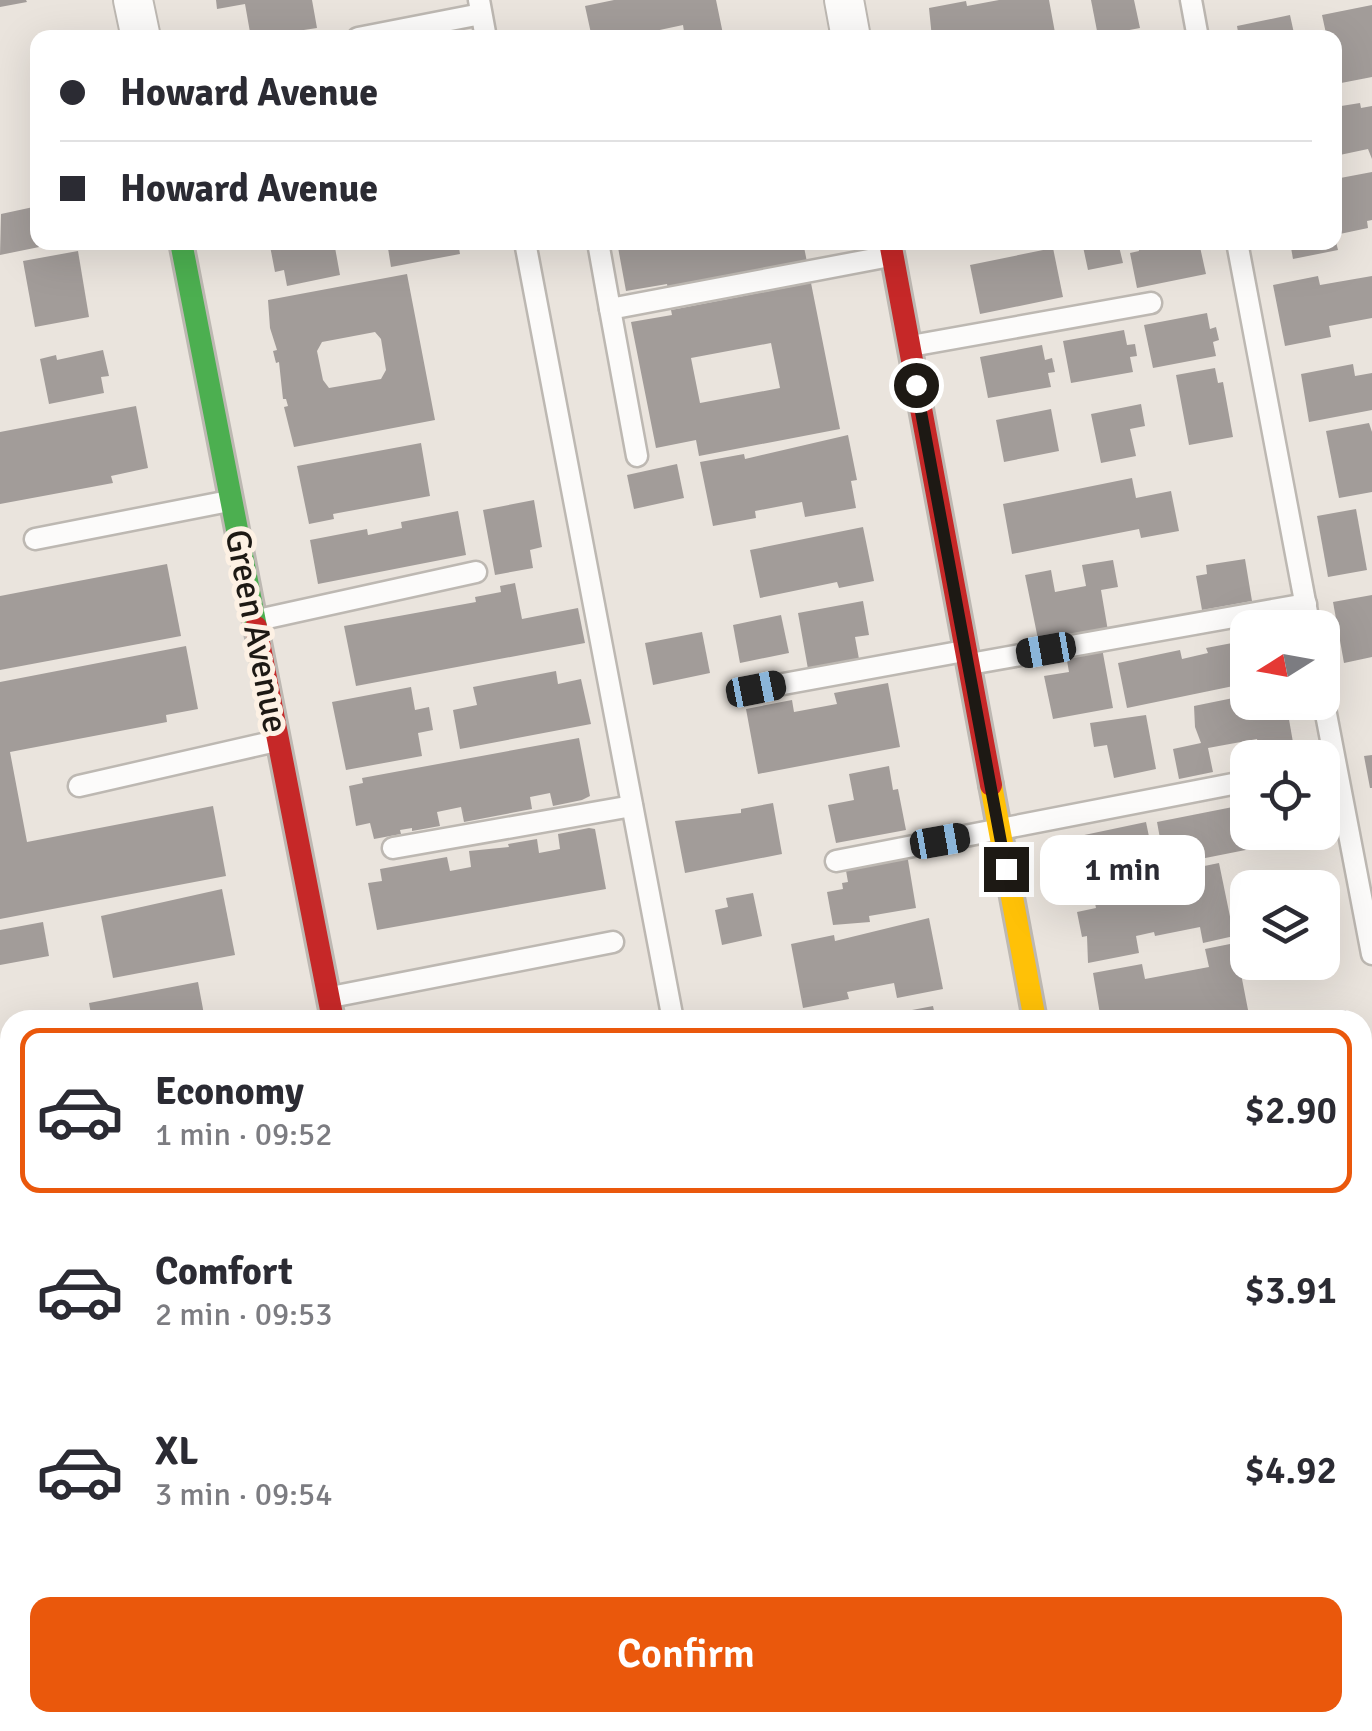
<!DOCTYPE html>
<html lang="en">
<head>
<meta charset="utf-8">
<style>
  :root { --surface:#fff; --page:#f7f7f7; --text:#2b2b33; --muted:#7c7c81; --line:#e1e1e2; --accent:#ea580c }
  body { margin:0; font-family:Signika,sans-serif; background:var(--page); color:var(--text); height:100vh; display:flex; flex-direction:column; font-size:38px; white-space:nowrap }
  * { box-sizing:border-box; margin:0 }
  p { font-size:32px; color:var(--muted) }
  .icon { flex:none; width:55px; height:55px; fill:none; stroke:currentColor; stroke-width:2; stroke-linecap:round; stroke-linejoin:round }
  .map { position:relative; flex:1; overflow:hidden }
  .drawer { position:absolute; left:0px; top:1010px; width:1372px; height:722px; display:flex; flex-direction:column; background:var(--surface); border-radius:30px 30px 0 0; box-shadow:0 10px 40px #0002 }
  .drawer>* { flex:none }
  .guide { position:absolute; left:30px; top:30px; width:1312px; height:220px; border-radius:20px; box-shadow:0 10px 40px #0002; display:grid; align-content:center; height:220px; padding:0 30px; background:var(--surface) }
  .needle { width:65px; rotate:259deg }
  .controls { position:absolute; left:1230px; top:610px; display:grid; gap:20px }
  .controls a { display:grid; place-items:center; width:110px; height:110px; border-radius:20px; background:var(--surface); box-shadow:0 10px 40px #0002; font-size:50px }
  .end { position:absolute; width:45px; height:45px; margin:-22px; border:12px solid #1d1914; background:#fff; box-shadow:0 0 0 5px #fff }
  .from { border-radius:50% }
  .bubble { position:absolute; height:70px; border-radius:20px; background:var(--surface); box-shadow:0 10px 40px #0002; font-size:32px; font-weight:600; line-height:70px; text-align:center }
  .car { position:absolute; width:30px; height:60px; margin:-30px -15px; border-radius:12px; box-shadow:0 0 8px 2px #0007; background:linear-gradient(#222 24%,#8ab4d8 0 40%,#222 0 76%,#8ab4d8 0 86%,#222 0) }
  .guide b { display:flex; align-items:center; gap:35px; height:95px; font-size:38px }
  .guide b+b { border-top:2px solid var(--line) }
  .guide i { width:25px; height:25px; background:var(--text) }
  ul { padding:18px 0 0; list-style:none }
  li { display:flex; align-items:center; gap:30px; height:165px; margin:0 20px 15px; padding:0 10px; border:5px solid transparent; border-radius:20px }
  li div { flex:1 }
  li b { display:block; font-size:38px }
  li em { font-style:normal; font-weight:600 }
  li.on { border-color:var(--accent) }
  li>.icon { width:90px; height:90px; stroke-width:1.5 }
  .primary-button { display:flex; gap:20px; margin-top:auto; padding:20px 30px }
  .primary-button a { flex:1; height:115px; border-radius:20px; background:var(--accent); color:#fff; font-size:40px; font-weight:600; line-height:115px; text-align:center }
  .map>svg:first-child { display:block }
  .built { fill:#e5d9cc }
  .building { fill:#a29c99; fill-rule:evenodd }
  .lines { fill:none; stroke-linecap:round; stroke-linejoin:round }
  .lane-casing { stroke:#bdb8b2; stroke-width:25 }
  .street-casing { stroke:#bdb8b2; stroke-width:42 }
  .fast-casing { stroke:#bdb8b2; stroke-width:28 }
  .slow-casing { stroke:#bdb8b2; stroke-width:28 }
  .jam-casing { stroke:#bdb8b2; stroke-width:28 }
  .lane { stroke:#fcfbfa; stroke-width:20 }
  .street { stroke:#fcfbfa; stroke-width:38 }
  .fast { stroke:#4caf50; stroke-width:22 }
  .slow { stroke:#ffc107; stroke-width:22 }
  .jam { stroke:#c62828; stroke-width:22 }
  .route { stroke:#1d1914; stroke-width:12 }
  .labels { text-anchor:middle; stroke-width:10; stroke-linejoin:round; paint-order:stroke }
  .street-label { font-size:35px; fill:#1d1914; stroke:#fdf1e4 }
</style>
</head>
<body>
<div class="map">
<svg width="1372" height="1731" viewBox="0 0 1372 1731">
  <rect width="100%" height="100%" fill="#eae4dd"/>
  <path class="built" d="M 10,1496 L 10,1722 L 130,1723 L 132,1731 L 0,1731 L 0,1498 Z"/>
  <g class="building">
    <path d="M 0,0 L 26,0 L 27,2 L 0,7 Z"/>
    <path d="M 216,0 L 312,0 L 317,28 L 251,38 L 245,4 L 217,9 Z"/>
    <path d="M 614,0 L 716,0 L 723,34 L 685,38 L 683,25 L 641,34 L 642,38 L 592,38 L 585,6 Z"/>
    <path d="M 999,0 L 1049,0 L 1056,38 L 932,38 L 929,8 L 966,1 L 967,6 Z"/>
    <path d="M 1091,0 L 1134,0 L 1140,28 L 1098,36 Z"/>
    <path d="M 1372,5 L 1372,77 L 1336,84 L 1335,38 L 1327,38 L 1322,15 Z"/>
    <path d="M 1290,15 L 1295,38 L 1239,38 L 1237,26 Z"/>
    <path d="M 1360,103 L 1361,108 L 1372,106 L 1372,159 L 1368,149 L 1335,156 L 1335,107 Z"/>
    <path d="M 1372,172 L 1372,220 L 1367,221 L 1368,228 L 1335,235 L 1335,179 Z"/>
    <path d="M 38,206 L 38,242 L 54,244 L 0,255 L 1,214 Z"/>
    <path d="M 289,242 L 334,242 L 340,275 L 287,286 L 284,270 L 275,272 L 270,246 Z"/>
    <path d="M 387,242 L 458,242 L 460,254 L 391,267 Z"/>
    <path d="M 617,242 L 803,242 L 807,262 L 668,289 L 667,284 L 626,291 Z"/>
    <path d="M 1082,242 L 1118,242 L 1123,263 L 1088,270 Z"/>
    <path d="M 1138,242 L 1190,242 L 1191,249 L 1200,247 L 1206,274 L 1137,288 L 1130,253 L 1139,251 Z"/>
    <path d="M 1290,242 L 1336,242 L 1338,250 L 1293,259 Z"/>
    <path d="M 1053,248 L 1063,297 L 980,314 L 970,265 Z"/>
    <path d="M 78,251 L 89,317 L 35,327 L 23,261 Z"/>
    <path d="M 407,274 L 435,420 L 294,447 L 284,407 L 288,406 L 286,399 L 283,399 L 279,362 L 276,363 L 273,351 L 277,350 L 270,328 L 268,300 ZM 375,332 L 381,339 L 386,370 L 381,379 L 329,388 L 323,380 L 317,351 L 322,342 Z"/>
    <path d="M 1318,276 L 1320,285 L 1372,276 L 1372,318 L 1329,326 L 1331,337 L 1285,346 L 1273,285 Z"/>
    <path d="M 811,283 L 840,429 L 699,456 L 696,440 L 656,448 L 631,322 L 672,315 L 671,310 ZM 771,343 L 780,388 L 700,403 L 691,358 Z"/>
    <path d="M 1207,313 L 1210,329 L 1216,327 L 1219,340 L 1213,342 L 1216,356 L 1153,368 L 1144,325 Z"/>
    <path d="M 1124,330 L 1127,345 L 1135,344 L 1137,356 L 1130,357 L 1133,372 L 1071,383 L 1063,341 Z"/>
    <path d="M 1042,345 L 1045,360 L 1052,358 L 1055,372 L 1048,373 L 1051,387 L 988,398 L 980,357 Z"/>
    <path d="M 103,350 L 109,376 L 101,377 L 104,393 L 49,404 L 40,359 L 56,355 L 57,360 Z"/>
    <path d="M 1353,364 L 1355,376 L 1372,373 L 1372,410 L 1309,422 L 1301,374 Z"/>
    <path d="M 1215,368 L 1218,383 L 1223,382 L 1233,437 L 1189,445 L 1176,375 Z"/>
    <path d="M 1141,404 L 1145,426 L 1130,429 L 1136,456 L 1101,463 L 1091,414 Z"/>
    <path d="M 136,406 L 148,468 L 111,476 L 113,483 L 0,504 L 0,432 Z"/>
    <path d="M 1051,409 L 1059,451 L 1004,462 L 996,420 Z"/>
    <path d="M 1369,423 L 1372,432 L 1372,492 L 1339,498 L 1326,431 Z"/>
    <path d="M 848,435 L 857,480 L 851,481 L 856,508 L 805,517 L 802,502 L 755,511 L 756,518 L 713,526 L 700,462 L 744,454 L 745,459 Z"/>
    <path d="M 421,443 L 430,496 L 333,514 L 334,519 L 309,524 L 297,466 Z"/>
    <path d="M 677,464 L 684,498 L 634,509 L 627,475 Z"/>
    <path d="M 1132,478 L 1136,498 L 1171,491 L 1179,531 L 1141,538 L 1139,529 L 1012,554 L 1003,504 Z"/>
    <path d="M 534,500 L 542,547 L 530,550 L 533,568 L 495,575 L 483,510 Z"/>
    <path d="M 1356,509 L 1367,570 L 1328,577 L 1317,516 Z"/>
    <path d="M 458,511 L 466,555 L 318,584 L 310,540 L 367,529 L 368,535 L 402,528 L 401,522 Z"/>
    <path d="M 863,527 L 874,581 L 839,588 L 837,582 L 760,598 L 750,550 Z"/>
    <path d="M 1245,559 L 1252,601 L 1202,610 L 1196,576 L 1207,574 L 1206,565 Z"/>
    <path d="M 1113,560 L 1118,587 L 1101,590 L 1108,631 L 1039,644 L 1025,575 L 1051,570 L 1055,592 L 1086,586 L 1082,565 Z"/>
    <path d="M 167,564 L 181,636 L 0,670 L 0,596 Z"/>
    <path d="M 515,583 L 522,619 L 578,608 L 585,643 L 356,686 L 344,626 L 476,602 L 475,597 L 501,592 L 500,586 Z"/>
    <path d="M 1372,595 L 1372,657 L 1344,663 L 1333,602 Z"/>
    <path d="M 863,601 L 869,635 L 855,637 L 859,659 L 808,669 L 798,613 Z"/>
    <path d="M 781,615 L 789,653 L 740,663 L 733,625 Z"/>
    <path d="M 702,632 L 710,673 L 653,685 L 645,643 Z"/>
    <path d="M 1248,640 L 1248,683 L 1127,708 L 1118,663 L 1180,650 L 1182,659 L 1208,653 L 1206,648 Z"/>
    <path d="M 186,646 L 198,709 L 166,715 L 167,722 L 10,752 L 27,842 L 213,806 L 226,876 L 0,919 L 0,682 Z"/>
    <path d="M 1102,648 L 1113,708 L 1053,719 L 1044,676 L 1069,672 L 1066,655 Z"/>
    <path d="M 556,671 L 558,684 L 581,679 L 591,724 L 460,749 L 453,710 L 477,705 L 473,687 Z"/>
    <path d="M 888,683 L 900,747 L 758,774 L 746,709 L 792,700 L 794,712 L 837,704 L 834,693 Z"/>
    <path d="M 411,687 L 415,710 L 429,707 L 433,730 L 418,733 L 422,756 L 346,770 L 332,702 Z"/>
    <path d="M 1248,695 L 1248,702 L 1286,702 L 1295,754 L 1260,758 L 1257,739 L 1208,748 L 1213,772 L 1179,779 L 1173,749 L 1201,743 L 1195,727 L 1194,706 Z"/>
    <path d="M 1146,715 L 1156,769 L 1114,778 L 1107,745 L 1094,747 L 1090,723 Z"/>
    <path d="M 579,738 L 590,796 L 582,800 L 553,806 L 550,793 L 530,797 L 532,809 L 464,822 L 461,807 L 437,812 L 440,826 L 412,831 L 412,828 L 400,830 L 401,834 L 374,839 L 370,823 L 356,826 L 349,786 L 363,783 L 362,778 Z"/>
    <path d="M 1372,755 L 1372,788 L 1370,788 L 1364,756 Z"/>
    <path d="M 889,766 L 893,790 L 898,789 L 906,830 L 836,843 L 828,805 L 854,800 L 849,774 Z"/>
    <path d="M 773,803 L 782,854 L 685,873 L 675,821 L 741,813 L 741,809 Z"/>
    <path d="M 1248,804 L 1248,832 L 1305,832 L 1306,838 L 1165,866 L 1157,822 Z"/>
    <path d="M 1146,822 L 1154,861 L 1133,865 L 1134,870 L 1079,882 L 1070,838 Z"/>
    <path d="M 589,828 L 595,829 L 606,889 L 377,930 L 368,883 L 382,881 L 380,869 L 447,857 L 450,871 L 471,867 L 469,851 L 509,847 L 508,844 L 537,839 L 539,853 L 560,849 L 558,834 Z"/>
    <path d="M 907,854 L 916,908 L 869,916 L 870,922 L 833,925 L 827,892 L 843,889 L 842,883 L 848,882 L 845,865 Z"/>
    <path d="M 1219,863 L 1234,936 L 1203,943 L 1200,927 L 1155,936 L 1154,932 L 1136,936 L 1139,953 L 1088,963 L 1087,936 L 1082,937 L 1077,912 L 1096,908 L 1092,889 Z"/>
    <path d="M 222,889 L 235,955 L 113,978 L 101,916 Z"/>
    <path d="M 753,893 L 762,936 L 722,945 L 715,910 L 728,907 L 726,898 Z"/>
    <path d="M 929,918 L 943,989 L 897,998 L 894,983 L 847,992 L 849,999 L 803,1008 L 791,944 L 834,935 L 835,941 Z"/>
    <path d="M 43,922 L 49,956 L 0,965 L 0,930 Z"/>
    <path d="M 1235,943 L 1249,1015 L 1225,1020 L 1101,1020 L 1093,973 L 1142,964 L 1145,979 L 1209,967 L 1205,949 Z"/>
    <path d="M 198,982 L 205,1020 L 92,1020 L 89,1003 Z"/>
    <path d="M 933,1006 L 936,1020 L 870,1020 L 870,1018 Z"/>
    <path d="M 1346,1010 L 1348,1020 L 1302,1020 L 1302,1018 Z"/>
    <path d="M 10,1051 L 10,1084 L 8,1084 L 2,1052 Z"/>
    <path d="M 1362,1110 L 1372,1151 L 1372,1165 L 1362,1167 Z"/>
    <path d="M 2,1254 L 10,1308 L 0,1310 L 0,1255 Z"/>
    <path d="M 1362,1333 L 1366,1333 L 1372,1364 L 1372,1376 L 1362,1377 Z"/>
    <path d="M 10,1537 L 10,1722 L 79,1722 L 81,1731 L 0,1731 L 0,1540 Z"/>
    <path d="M 1362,1546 L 1372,1586 L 1372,1616 L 1362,1618 Z"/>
    <path d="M 1372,1618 L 1372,1690 L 1362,1692 L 1362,1620 Z"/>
    <path d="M 1372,1704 L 1372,1731 L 1237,1731 L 1272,1722 L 1362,1722 L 1362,1706 Z"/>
    <path d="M 240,1722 L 291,1722 L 291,1724 L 276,1727 L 277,1731 L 242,1731 Z"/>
    <path d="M 535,1722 L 641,1722 L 642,1731 L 537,1731 Z"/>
    <path d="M 656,1722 L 688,1722 L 689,1729 L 658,1731 Z"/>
    <path d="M 888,1722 L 990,1722 L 992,1731 L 889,1731 Z"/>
    <path d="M 1026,1722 L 1073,1722 L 1075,1731 L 1027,1731 Z"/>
  </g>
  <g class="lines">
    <g class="lane-casing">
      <g id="lane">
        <path d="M 479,0 L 486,38"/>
        <path d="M 1191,0 L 1198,38"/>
        <path d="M 358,38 L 481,14"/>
        <path d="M 525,242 L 673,1020"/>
        <path d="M 598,242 L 610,309"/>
        <path d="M 1237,242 L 1310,628"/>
        <path d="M 911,346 L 1151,303"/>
        <path d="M 637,456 L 610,309 L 890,256"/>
        <path d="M 35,539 L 229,501"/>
        <path d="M 258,620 L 476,572"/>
        <path d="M 970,664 L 1306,604"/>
        <path d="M 756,689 L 964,651"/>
        <path d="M 1322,693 L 1372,954"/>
        <path d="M 79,786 L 276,741"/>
        <path d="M 393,848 L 632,806"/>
        <path d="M 836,861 L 1248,781"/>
        <path d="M 331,997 L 613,942"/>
        <path d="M 0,1150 L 10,1202"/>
        <path d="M 110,1722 L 112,1731"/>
        <path d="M 806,1722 L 808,1731"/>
      </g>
    </g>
    <g class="street-casing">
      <g id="street">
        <path d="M 133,0 L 141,38"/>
        <path d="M 844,0 L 851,38"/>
        <path d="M 466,1722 L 468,1731"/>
        <path d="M 1167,1722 L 1168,1731"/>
      </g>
    </g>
    <g class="fast-casing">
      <path id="fast" d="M 181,242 L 256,627"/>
    </g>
    <g class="slow-casing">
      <path id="slow" d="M 991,785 L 1035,1020"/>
    </g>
    <g class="jam-casing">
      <g id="jam">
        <path d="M 890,242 L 991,785"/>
        <path d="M 256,627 L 333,1020"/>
        <path d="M 1362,1223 L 1372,1222"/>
        <path d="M 0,1483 L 10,1481"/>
      </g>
    </g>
    <use href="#lane" class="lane"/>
    <use href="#street" class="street"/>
    <use href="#fast" class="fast"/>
    <use href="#slow" class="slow"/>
    <use href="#jam" class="jam"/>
  </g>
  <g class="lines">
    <path class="route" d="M 916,385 L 1006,869"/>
  </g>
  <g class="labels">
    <g class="street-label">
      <text transform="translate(257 631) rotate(79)" y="12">Green Avenue</text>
    </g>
  </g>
</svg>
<div class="controls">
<a><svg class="needle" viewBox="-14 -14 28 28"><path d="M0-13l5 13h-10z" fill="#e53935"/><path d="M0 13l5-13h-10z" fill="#7c7c81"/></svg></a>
<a><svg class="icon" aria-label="locate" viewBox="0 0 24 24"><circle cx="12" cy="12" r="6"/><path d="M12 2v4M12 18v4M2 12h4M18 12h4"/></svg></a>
<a><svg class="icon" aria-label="layers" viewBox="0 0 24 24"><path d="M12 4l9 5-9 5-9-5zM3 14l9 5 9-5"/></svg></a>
</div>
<i class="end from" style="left:916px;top:385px"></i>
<i class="end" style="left:1006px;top:869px"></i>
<div class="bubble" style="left:1040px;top:835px;width:165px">1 min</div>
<i class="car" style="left:1046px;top:650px;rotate:260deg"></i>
<i class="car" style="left:756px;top:689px;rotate:79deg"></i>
<i class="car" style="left:940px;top:841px;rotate:80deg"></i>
<div class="guide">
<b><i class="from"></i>Howard Avenue</b>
<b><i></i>Howard Avenue</b>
</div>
<section class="drawer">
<ul>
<li class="on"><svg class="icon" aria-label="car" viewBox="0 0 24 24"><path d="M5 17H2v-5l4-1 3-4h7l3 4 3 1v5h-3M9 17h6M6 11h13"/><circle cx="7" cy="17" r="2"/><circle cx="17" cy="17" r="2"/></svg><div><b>Economy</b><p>1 min · 09:52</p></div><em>$2.90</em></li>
<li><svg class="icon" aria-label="car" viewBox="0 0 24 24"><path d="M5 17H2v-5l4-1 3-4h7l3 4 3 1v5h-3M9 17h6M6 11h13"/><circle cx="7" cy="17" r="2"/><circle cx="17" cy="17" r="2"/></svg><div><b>Comfort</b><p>2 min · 09:53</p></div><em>$3.91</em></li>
<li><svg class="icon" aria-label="car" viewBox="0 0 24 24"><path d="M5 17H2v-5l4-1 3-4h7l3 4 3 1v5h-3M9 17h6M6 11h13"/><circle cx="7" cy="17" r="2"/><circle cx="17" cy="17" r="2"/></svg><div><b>XL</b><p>3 min · 09:54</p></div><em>$4.92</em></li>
</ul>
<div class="primary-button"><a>Confirm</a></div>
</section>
</div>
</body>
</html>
